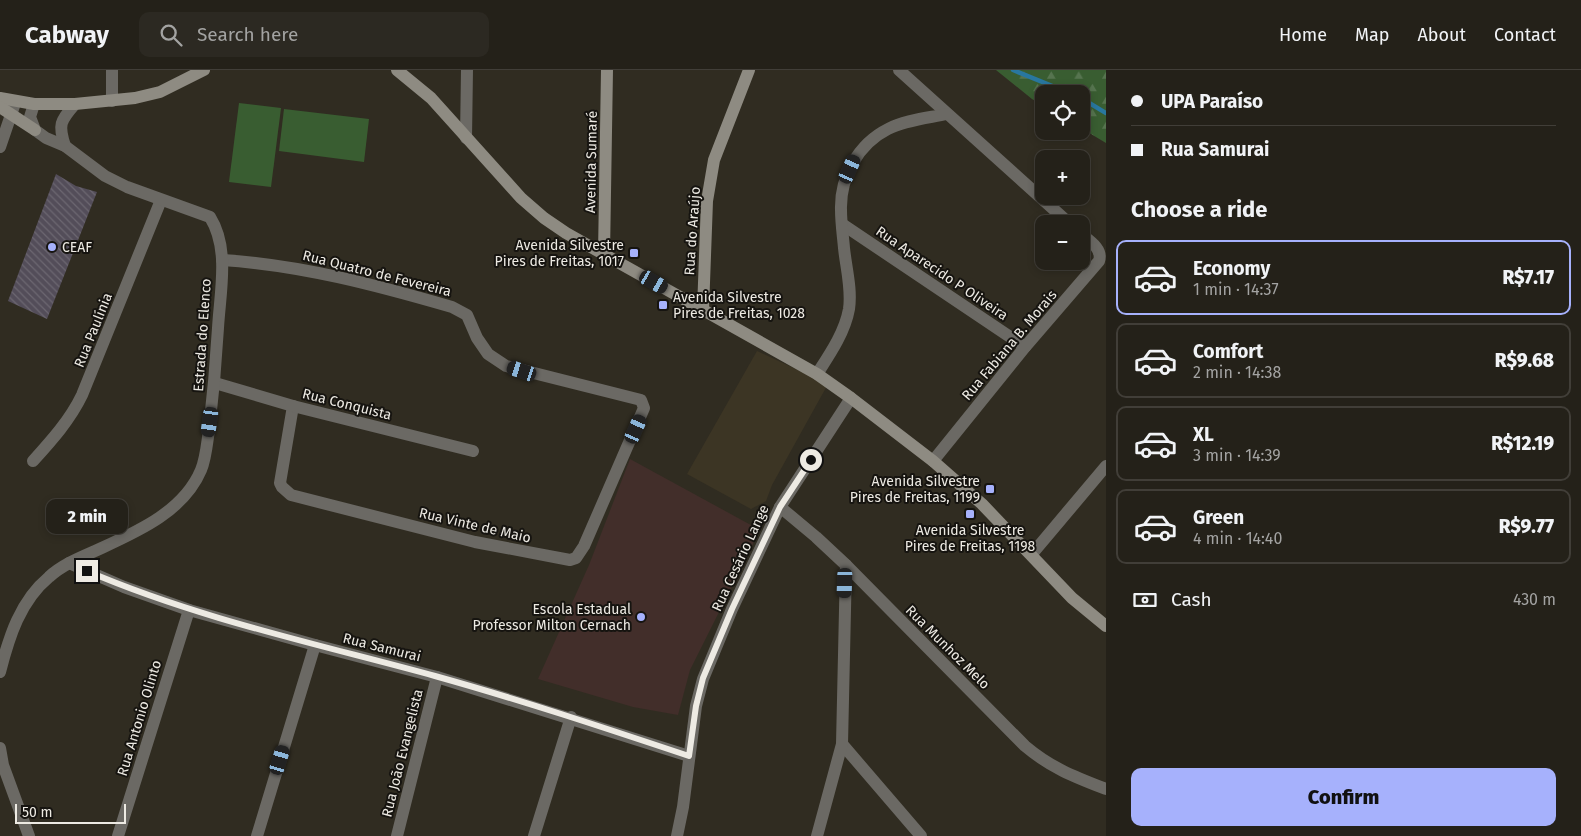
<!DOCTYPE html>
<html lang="en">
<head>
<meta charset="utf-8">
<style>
  :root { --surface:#242119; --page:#2c2922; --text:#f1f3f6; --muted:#a3a3a2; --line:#413e38; --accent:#a6b1fc }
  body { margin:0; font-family:"Fira Sans",sans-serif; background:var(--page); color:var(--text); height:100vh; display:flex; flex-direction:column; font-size:19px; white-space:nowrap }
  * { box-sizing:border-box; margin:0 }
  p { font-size:16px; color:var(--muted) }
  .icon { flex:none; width:28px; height:28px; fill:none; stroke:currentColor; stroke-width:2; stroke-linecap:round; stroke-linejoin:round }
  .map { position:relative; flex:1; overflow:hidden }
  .details { display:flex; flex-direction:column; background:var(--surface); width:475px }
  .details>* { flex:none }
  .hud { display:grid; align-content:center; height:110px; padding:0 25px; background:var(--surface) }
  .fabs { position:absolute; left:1035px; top:15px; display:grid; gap:10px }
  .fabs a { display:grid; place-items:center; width:55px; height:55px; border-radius:10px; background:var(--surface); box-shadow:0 2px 8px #0003,0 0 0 1px var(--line); font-size:25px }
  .scale { position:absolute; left:15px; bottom:12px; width:111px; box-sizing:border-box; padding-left:5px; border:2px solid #edeae3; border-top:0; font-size:14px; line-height:18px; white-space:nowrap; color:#edeae3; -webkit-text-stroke:4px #161410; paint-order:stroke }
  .end { position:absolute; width:22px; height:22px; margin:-11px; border:6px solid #edeae3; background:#111; box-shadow:0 0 0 2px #111 }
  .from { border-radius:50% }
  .bubble { position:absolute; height:35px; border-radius:10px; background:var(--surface); box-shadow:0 2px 8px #0003,0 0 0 1px var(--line); font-size:16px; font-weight:800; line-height:35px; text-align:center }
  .car { position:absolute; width:15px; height:30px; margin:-15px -8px; border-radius:6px; box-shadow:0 0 4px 1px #0007; background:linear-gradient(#222 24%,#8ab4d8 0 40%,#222 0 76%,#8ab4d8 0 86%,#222 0) }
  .hud b { display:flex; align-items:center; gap:18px; height:48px; font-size:19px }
  .hud b+b { border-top:1px solid var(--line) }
  .hud i { width:12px; height:12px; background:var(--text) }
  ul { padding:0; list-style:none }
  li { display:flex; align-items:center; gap:15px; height:75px; margin:0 10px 8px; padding:0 15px; border:2px solid var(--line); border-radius:10px }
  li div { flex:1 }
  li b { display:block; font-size:19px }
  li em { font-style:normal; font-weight:800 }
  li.selected { border-color:var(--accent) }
  li>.icon { width:45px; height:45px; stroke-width:1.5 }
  h2 { padding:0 25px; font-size:22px; line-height:60px }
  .pay { display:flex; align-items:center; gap:12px; height:55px; padding:0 25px; font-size:19px }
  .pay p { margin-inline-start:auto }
  .action { display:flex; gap:10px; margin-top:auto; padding:10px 25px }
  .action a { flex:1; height:58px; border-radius:10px; background:var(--accent); color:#111; font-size:20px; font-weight:800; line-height:58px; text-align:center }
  header { display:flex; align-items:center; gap:30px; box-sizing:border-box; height:70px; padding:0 25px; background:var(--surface); border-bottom:1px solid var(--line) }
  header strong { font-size:24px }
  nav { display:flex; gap:28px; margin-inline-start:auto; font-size:18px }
  .search { width:350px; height:45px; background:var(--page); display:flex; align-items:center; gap:12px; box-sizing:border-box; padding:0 18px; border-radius:10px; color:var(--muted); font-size:19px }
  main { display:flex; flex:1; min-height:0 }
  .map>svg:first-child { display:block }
  .built { fill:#3c3524 }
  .education { fill:#422e2a }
  .forest { fill:url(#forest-firs) }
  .pitch { fill:#395d31 }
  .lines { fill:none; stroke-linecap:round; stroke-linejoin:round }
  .stream { stroke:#29779f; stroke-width:4.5 }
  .building { fill:url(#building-back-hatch) }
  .street { stroke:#6b6964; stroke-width:12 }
  .secondary { stroke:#8e8b82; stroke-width:12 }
  .route { stroke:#edeae3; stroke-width:6 }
  .poi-dot { fill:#a6b1fc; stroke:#161410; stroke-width:2 }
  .labels { text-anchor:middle; stroke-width:4; stroke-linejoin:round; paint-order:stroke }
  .street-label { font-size:14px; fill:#edeae3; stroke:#161410 }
  .poi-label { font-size:14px; fill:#edeae3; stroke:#161410; text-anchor:end }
</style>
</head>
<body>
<header>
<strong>Cabway</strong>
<div class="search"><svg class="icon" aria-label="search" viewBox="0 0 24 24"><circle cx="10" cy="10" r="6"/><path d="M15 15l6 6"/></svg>Search here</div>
<nav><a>Home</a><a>Map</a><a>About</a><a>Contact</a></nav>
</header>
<main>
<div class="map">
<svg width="1106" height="766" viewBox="0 0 1106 766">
  <defs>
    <pattern id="forest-firs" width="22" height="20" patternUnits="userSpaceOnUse" patternTransform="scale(1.25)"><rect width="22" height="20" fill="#395d31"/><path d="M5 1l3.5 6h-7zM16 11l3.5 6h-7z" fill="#56744f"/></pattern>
    <pattern id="building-back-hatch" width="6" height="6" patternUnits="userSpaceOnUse" patternTransform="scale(1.25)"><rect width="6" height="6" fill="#534d59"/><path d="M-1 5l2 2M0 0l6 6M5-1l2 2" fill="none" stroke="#6c6771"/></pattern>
  </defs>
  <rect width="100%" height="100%" fill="#302c21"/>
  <path class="built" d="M 757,281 L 828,314 L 772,415 L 766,431 L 751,439 L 687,404 Z"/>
  <path class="education" d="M 630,389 L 760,460 L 690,600 L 678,645 L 633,637 L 538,609 L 589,495 Z"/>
  <path class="forest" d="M 996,0 L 1106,0 L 1106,73 L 1081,58 L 1081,24 L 1044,24 L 1044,36 L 1032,29 Z"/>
  <g class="pitch">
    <path d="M 239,33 L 281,38 L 271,117 L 229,112 Z"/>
    <path d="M 284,39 L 369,49 L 364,92 L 279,81 Z"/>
  </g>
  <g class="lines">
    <g class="stream">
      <path d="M 1013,0 L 1072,24"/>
      <path d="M 1081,28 L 1106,43"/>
    </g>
  </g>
  <path class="building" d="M 56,104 L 76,116 L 97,122 L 47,249 L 8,231 Z"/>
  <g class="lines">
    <g class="street">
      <path d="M 899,0 L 1070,154"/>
      <path d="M 112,31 L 112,0"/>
      <path d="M 466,68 L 467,0"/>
      <path d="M 65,76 C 58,55 60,51 75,34"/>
      <path d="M 0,77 L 14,36"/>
      <path d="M 842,154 L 1025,277"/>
      <path d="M 222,190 C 301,195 376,215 452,237 L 467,245 L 477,268 L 488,284 L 506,296 L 641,330 L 644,338 L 584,476 L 576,488 L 570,490 L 475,472 L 291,425 L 282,417 L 280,413 L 293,336"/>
      <path d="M 817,304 C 830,284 845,262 849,239 C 852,219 846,198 844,178 C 843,166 841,153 841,140 C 840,107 858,74 888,59 C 905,50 928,48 947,44"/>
      <path d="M 215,313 L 293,336 L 473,381"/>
      <path d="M 33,391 C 52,370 70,350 82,325 L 161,130"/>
      <path d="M 933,391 L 1025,277 L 1099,191 C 1103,179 1090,171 1081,164"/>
      <path d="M 780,437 L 816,467 L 846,495 L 1025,676 C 1051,698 1075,707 1106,719"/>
      <path d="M 1032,484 L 1106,396"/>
      <path d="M 69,493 L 124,517 L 189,540 L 315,575 L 437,607 L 689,686"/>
      <path d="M 0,602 C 9,567 20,531 49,507 C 62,495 79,488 95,481 C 134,463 183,443 201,400 C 206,388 207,373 209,360 C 213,326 216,292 218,258 C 220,222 230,179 210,147 L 127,117 L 105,106 L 65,76 L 46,68 L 35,60 L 30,47 L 34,34"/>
      <path d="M 842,674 L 921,766"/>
      <path d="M 0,678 L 3,695 L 29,766"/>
      <path d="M 118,766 L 189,540"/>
      <path d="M 257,766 L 315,575"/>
      <path d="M 397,766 L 437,607"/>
      <path d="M 534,766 L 571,647"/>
      <path d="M 677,766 L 683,737 L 696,636 L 703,609 L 732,539 L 780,437 L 851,328"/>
      <path d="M 817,766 L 842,674 L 846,495"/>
    </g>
    <g class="secondary">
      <path d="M 397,0 L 431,28 L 521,128 L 544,148 L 566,163 L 817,304 L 851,328 L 933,391 L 982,434 L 1072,528 L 1106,556"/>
      <path d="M 0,28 L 34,34 L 75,34 L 135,28 L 160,22 L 204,0"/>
      <path d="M 0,37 L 35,60"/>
      <path d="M 604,184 L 607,0"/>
      <path d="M 703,240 L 707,131 L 714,90 L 749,0"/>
    </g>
  </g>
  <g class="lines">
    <path class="route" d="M 87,501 C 199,549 318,574 435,606 C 521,630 605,658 689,686 L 696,636 L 703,608 L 732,539 L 780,437 L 811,390"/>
  </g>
  <g class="poi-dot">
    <circle cx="52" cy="177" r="5"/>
    <rect x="629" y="178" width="10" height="10" rx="2.5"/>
    <rect x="658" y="230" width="10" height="10" rx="2.5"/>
    <rect x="985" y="414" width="10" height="10" rx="2.5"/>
    <rect x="965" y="439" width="10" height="10" rx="2.5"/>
    <circle cx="641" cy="547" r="5"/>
  </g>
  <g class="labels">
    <g class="street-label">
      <text transform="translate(591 92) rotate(-89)" y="5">Avenida Sumaré</text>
      <text transform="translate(692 161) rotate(-86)" y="5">Rua do Araújo</text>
      <text transform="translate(377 203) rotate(14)" y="5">Rua Quatro de Fevereira</text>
      <text transform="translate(942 203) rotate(34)" y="5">Rua Aparecido P Oliveira</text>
      <text transform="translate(93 260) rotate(-68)" y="5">Rua Paulínia</text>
      <text transform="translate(202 265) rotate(-86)" y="5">Estrada do Elenco</text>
      <text transform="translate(1009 275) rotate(-50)" y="5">Rua Fabiana B. Morais</text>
      <text transform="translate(347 334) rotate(14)" y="5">Rua Conquista</text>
      <text transform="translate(475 455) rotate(13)" y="5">Rua Vinte de Maio</text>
      <text transform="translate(740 488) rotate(-65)" y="5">Rua Cesário Lange</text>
      <text transform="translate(382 577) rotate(14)" y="5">Rua Samurai</text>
      <text transform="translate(948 577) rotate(45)" y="5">Rua Munhoz Melo</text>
      <text transform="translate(139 648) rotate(-73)" y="5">Rua Antonio Olinto</text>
      <text transform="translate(402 683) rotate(-76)" y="5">Rua João Evangelista</text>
    </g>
    <g class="poi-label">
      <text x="624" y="180">Avenida Silvestre<tspan x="624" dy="16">Pires de Freitas, 1017</tspan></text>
      <text x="62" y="182" text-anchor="start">CEAF</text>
      <text x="673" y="232" text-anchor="start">Avenida Silvestre<tspan x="673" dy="16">Pires de Freitas, 1028</tspan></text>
      <text x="980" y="416">Avenida Silvestre<tspan x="980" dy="16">Pires de Freitas, 1199</tspan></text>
      <text x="970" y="465" text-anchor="middle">Avenida Silvestre<tspan x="970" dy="16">Pires de Freitas, 1198</tspan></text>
      <text x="631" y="544">Escola Estadual<tspan x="631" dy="16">Professor Milton Cernach</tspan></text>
    </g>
  </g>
</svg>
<div class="fabs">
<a><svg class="icon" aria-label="locate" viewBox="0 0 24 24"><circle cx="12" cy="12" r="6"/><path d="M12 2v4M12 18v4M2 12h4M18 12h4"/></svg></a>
<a>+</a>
<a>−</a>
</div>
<div class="scale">50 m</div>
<i class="end from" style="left:811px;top:390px"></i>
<i class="end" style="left:87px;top:501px"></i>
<div class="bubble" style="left:46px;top:429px;width:82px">2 min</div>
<i class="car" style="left:850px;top:99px;rotate:24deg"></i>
<i class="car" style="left:654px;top:212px;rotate:120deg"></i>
<i class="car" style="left:522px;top:301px;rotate:288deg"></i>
<i class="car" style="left:210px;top:352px;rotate:188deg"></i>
<i class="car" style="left:636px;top:359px;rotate:24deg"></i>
<i class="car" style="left:845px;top:513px;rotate:182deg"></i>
<i class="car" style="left:280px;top:690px;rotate:17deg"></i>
</div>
<section class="details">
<div class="hud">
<b><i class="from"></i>UPA Paraíso</b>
<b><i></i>Rua Samurai</b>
</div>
<h2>Choose a ride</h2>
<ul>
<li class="selected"><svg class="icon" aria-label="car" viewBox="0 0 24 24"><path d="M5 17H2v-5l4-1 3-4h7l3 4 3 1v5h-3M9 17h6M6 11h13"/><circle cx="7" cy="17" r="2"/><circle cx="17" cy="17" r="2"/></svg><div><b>Economy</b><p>1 min · 14:37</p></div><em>R$7.17</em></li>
<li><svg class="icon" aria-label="car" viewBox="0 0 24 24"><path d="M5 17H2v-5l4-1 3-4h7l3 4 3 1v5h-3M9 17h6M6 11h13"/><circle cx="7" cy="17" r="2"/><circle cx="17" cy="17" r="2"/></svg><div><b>Comfort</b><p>2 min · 14:38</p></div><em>R$9.68</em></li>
<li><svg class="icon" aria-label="car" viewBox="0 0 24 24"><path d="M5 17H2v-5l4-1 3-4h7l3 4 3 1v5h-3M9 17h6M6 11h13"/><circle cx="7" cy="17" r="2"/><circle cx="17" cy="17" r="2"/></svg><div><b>XL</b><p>3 min · 14:39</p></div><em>R$12.19</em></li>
<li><svg class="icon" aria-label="car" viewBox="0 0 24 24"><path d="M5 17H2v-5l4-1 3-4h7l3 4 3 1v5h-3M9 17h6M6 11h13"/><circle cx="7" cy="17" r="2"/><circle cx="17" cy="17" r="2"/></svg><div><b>Green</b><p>4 min · 14:40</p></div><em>R$9.77</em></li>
</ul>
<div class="pay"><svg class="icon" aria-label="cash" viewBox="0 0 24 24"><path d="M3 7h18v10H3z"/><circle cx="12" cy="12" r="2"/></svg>Cash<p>430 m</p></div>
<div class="action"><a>Confirm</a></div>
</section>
</main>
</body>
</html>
